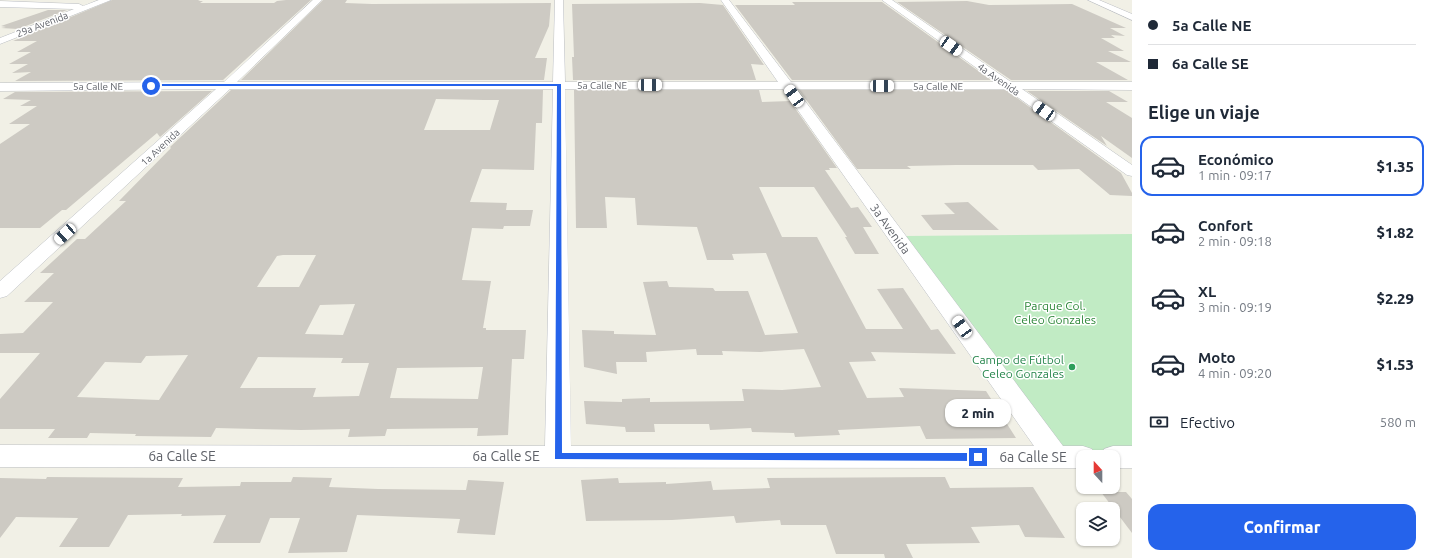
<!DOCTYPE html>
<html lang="es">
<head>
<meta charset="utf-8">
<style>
  :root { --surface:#fff; --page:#f2f2f3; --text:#1f2937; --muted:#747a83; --line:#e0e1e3; --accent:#2563eb }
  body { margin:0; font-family:Ubuntu,sans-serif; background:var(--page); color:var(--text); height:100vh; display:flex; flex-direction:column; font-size:15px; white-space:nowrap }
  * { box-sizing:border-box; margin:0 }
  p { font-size:13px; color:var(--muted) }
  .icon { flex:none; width:22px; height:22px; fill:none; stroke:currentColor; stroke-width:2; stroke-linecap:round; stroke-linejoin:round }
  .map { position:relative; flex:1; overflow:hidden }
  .panel { display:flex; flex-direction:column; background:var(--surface); width:300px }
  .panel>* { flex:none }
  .guide { display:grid; align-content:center; height:88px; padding:0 16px; background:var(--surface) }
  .needle { width:26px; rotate:339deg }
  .tools { position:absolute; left:1076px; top:450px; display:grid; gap:8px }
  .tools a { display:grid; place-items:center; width:44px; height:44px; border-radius:8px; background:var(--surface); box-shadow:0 1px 3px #0004; font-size:20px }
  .end { position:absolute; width:18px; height:18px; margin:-9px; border:5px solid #2563eb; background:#fff; box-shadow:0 0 0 2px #fff }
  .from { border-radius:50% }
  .bubble { position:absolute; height:28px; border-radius:12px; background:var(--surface); box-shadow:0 1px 3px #0004; font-size:13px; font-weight:800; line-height:28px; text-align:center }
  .car { position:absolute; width:12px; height:24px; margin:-12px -6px; border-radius:5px; box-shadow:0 0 3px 1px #0007; background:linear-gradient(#fff 24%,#345 0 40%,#fff 0 76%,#345 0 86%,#fff 0) }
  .guide b { display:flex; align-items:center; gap:14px; height:38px; font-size:15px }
  .guide b+b { border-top:1px solid var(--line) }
  .guide i { width:10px; height:10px; background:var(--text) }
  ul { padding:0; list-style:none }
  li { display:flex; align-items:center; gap:12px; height:60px; margin:0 8px 6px; padding:0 8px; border:2px solid transparent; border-radius:12px }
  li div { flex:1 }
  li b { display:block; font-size:15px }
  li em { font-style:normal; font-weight:800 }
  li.current { border-color:var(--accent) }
  li>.icon { width:36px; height:36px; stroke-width:1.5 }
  h2 { padding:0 16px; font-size:18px; line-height:48px }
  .pay { display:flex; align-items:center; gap:10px; height:44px; padding:0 16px; font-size:15px }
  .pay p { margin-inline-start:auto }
  .action { display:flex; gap:8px; margin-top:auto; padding:8px 16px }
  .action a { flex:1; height:46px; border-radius:12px; background:var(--accent); color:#fff; font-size:16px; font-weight:800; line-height:46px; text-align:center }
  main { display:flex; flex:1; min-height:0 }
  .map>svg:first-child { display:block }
  .green { fill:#c1ebc4 }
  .building { fill:#cdcac3; fill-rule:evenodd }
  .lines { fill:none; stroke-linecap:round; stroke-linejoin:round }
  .minor-casing { stroke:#bbbec3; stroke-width:1 }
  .minor { fill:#fff; fill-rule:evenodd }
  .route { fill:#2563eb }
  .leisure-dot { fill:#2e9e5b; stroke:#fff; stroke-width:1.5 }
  .labels { text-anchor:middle; stroke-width:3; stroke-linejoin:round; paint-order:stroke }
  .far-street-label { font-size:10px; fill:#5e6168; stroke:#fff }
  .street-label { font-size:12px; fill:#5e6168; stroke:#fff }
  .park-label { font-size:12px; fill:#2d8739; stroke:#fff }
  .leisure-label { font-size:12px; fill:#27864d; stroke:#fff; text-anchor:end }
  .near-street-label { font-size:14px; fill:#5e6168; stroke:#fff }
</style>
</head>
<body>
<main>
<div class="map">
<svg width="1132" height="558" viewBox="0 0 1132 558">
  <rect width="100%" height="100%" fill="#f1f0e6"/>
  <path class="green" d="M 1132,234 L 1132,457 L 1063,457 L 904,236 Z"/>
  <g class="building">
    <path d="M 112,0 L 200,0 L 198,1 L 203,1 L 200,3 L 274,3 L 277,1 L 286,0 L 311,0 L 223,80 L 15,81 L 31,72 L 12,73 L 28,64 L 9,64 L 31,52 L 17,52 L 37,41 L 13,41 Z"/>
    <path d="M 323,0 L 347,0 L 345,3 L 372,4 L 551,3 L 549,26 L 535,58 L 547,58 L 544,80 L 241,80 Z"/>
    <path d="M 967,1 L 989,5 L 1072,4 L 1126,28 L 1110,28 L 1125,36 L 1111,35 L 1115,38 L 1101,38 L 1124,51 L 1108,51 L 1131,62 L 1096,62 L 1128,80 L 1011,80 L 897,2 Z"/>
    <path d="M 792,2 L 882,2 L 991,80 L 792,80 L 735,5 L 795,5 Z"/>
    <path d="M 700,3 L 723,5 L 764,65 L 751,64 L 756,80 L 573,80 L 572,57 L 574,57 L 572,4 Z"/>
    <path d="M 48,10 L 67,10 L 18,29 L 1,28 L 6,27 L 1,26 Z"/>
    <path d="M 231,90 L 543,90 L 542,123 L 536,123 L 534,170 L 482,169 L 470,202 L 507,203 L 506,210 L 533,210 L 530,226 L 504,226 L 503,229 L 472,228 L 462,280 L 491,281 L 483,328 L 486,328 L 486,330 L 526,330 L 524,359 L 512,359 L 508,435 L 477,436 L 478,428 L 387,429 L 385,436 L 348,437 L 350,429 L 301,430 L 216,428 L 211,437 L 135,436 L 136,434 L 90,433 L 87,438 L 48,438 L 55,429 L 0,429 L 0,399 L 40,353 L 0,353 L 0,334 L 23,333 L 53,302 L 24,302 L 54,273 L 40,273 L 77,239 L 85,239 L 126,201 L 119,201 L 171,148 L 170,147 ZM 436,99 L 484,100 L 499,100 L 490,130 L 424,130 ZM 283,255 L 316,255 L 299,287 L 257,287 L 277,256 ZM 355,304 L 343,335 L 305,334 L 320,305 ZM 188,355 L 159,400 L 77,397 L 105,362 L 141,363 L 146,356 ZM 258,357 L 343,358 L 341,363 L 369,363 L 359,396 L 313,397 L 316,388 L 240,388 ZM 483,367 L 478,399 L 390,398 L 397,368 Z"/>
    <path d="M 574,90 L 759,90 L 762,102 L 790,101 L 837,168 L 829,168 L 830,170 L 825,170 L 851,208 L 858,207 L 872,227 L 863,227 L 879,254 L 855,254 L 845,237 L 847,237 L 814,187 L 759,187 L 782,237 L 817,237 L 866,329 L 903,329 L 877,289 L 903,288 L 931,330 L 938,329 L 956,354 L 871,352 L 876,361 L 849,362 L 867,398 L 904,397 L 899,388 L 986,391 L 1016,438 L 926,439 L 920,426 L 838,430 L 840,435 L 795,437 L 794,433 L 752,432 L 751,428 L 710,430 L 709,424 L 654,424 L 655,432 L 626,432 L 625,427 L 586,424 L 584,401 L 622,402 L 622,399 L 650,398 L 650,402 L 744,401 L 742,389 L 782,390 L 821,387 L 804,349 L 760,352 L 722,351 L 723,355 L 697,355 L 696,349 L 646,352 L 647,362 L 616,362 L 617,374 L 584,367 L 582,330 L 614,331 L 614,334 L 656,335 L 643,282 L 667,281 L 669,287 L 713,288 L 715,291 L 748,291 L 765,335 L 798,333 L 766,253 L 732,254 L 734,260 L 707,260 L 697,227 L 637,225 L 635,198 L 605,197 L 607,228 L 576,228 Z"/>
    <path d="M 799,90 L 1006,90 L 1121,173 L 1132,193 L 1132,196 L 1110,195 L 1079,169 L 1038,170 L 1033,165 L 956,165 L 907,166 L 911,169 L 857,169 Z"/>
    <path d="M 212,91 L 160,137 L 157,133 L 66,210 L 62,210 L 40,228 L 0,228 L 0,144 L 30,124 L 9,124 L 37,106 L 20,106 L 31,100 L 3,99 L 15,92 Z"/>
    <path d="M 1027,91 L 1109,91 L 1128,102 L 1106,102 L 1132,118 L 1132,158 L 1101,136 L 1107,146 Z"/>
    <path d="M 968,202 L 999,230 L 933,230 L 921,215 L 955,214 L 944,203 Z"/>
    <path d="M 47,477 L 183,478 L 178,487 L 240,486 L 241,482 L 291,482 L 293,477 L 332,478 L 329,487 L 378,489 L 466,490 L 468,480 L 504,482 L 495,535 L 457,533 L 460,519 L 357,515 L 347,552 L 288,553 L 300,518 L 270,518 L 260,543 L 213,543 L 226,515 L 181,516 L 182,514 L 128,515 L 109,547 L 59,547 L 78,518 L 16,517 L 0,538 L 0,478 L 46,479 Z"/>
    <path d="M 945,477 L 950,488 L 1033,487 L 1065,538 L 1025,537 L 1019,525 L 971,527 L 980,543 L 906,544 L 913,558 L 885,558 L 884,554 L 836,554 L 826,525 L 781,525 L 780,520 L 736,523 L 734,516 L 672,520 L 586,521 L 581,480 L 618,478 L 619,483 L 666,482 L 666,484 L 711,481 L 713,490 L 770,488 L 767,478 Z"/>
    <path d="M 1101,492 L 1126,492 L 1132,499 L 1132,533 Z"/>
  </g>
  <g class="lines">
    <g class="minor-casing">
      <g id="minor">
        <path d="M 99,0 L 111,0 L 0,44 L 0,38 L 74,9 L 0,7 L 0,1 L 79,4 L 83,6 Z"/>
        <path d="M 313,0 L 322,0 L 237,82 L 553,82 L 555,0 L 563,0 L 565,82 L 778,82 L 721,0 L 729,0 L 791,82 L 996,82 L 882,0 L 892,0 L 1011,82 L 1132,82 L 1132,90 L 1022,89 L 1132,165 L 1132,176 L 1127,175 L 1006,89 L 796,89 L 1063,446 L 1083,446 L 1092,449 L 1096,457 L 1083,457 L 1083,468 L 0,467 L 0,445 L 545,446 L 553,89 L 230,89 L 7,296 L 0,298 L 0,281 L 216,89 L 0,91 L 0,83 L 224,82 ZM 565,89 L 783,89 L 1034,446 L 571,446 Z"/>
        <path d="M 1088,0 L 1099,0 L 1132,14 L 1132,20 Z"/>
        <path d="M 1113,446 L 1132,446 L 1132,468 L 1113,468 L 1113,457 L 1100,457 L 1104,449 Z"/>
      </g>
    </g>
    <use href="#minor" class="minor"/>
  </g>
  <path class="route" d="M 151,84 L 561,84 L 562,453 L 978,453 L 982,457 L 978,461 L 555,459 L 557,86 L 150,86 Z"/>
  <circle class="leisure-dot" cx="1072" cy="367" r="4"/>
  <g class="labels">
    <g class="far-street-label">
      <text transform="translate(42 24) rotate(-21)" y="4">29a Avenida</text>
      <text transform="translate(999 79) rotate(35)" y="4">4a Avenida</text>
      <text x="602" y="89">5a Calle NE</text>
      <text x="98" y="90">5a Calle NE</text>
      <text x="938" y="90">5a Calle NE</text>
      <text transform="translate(160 147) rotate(-43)" y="4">1a Avenida</text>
    </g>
    <g class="street-label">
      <text transform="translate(890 229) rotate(54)" y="4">3a Avenida</text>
    </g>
    <g class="park-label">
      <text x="1055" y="310">Parque Col.<tspan x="1055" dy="14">Celeo Gonzales</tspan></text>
    </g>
    <g class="leisure-label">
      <text x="1064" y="364">Campo de Fútbol<tspan x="1064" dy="14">Celeo Gonzales</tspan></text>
    </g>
    <g class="near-street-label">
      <text x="182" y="461">6a Calle SE</text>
      <text x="506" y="461">6a Calle SE</text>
      <text x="1033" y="462">6a Calle SE</text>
    </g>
  </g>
</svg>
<div class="tools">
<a><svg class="needle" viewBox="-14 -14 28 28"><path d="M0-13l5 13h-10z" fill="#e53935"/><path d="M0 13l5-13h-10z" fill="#747a83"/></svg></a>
<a><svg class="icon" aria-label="layers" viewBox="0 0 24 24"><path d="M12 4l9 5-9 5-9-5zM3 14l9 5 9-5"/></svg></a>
</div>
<i class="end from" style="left:151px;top:86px"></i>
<i class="end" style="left:978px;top:457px"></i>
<div class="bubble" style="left:945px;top:399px;width:66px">2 min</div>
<i class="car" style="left:951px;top:46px;rotate:125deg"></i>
<i class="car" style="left:650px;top:85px;rotate:90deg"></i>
<i class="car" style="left:882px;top:86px;rotate:90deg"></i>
<i class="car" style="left:794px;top:96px;rotate:324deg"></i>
<i class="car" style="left:1044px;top:111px;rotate:305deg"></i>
<i class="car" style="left:65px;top:234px;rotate:228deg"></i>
<i class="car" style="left:962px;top:327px;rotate:324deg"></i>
</div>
<section class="panel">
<div class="guide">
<b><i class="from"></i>5a Calle NE</b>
<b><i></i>6a Calle SE</b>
</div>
<h2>Elige un viaje</h2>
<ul>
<li class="current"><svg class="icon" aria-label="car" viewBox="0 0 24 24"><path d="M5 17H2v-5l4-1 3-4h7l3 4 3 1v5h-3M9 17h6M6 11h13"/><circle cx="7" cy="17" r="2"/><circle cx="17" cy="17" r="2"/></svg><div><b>Económico</b><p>1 min · 09:17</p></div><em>$1.35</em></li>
<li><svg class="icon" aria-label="car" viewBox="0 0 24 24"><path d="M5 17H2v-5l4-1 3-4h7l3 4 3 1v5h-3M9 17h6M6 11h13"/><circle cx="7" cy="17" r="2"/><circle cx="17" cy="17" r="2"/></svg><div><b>Confort</b><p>2 min · 09:18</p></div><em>$1.82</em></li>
<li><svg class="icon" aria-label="car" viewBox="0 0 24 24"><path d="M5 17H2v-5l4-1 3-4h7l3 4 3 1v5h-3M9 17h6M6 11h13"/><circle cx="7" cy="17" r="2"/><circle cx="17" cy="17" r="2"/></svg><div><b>XL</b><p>3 min · 09:19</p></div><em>$2.29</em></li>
<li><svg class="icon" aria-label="car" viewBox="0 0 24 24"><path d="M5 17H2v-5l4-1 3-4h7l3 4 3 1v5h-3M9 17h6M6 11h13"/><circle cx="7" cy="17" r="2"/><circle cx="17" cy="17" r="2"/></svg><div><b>Moto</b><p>4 min · 09:20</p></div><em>$1.53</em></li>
</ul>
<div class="pay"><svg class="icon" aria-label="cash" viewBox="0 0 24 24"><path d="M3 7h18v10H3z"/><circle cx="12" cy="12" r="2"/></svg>Efectivo<p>580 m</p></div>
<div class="action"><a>Confirmar</a></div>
</section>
</main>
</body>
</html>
